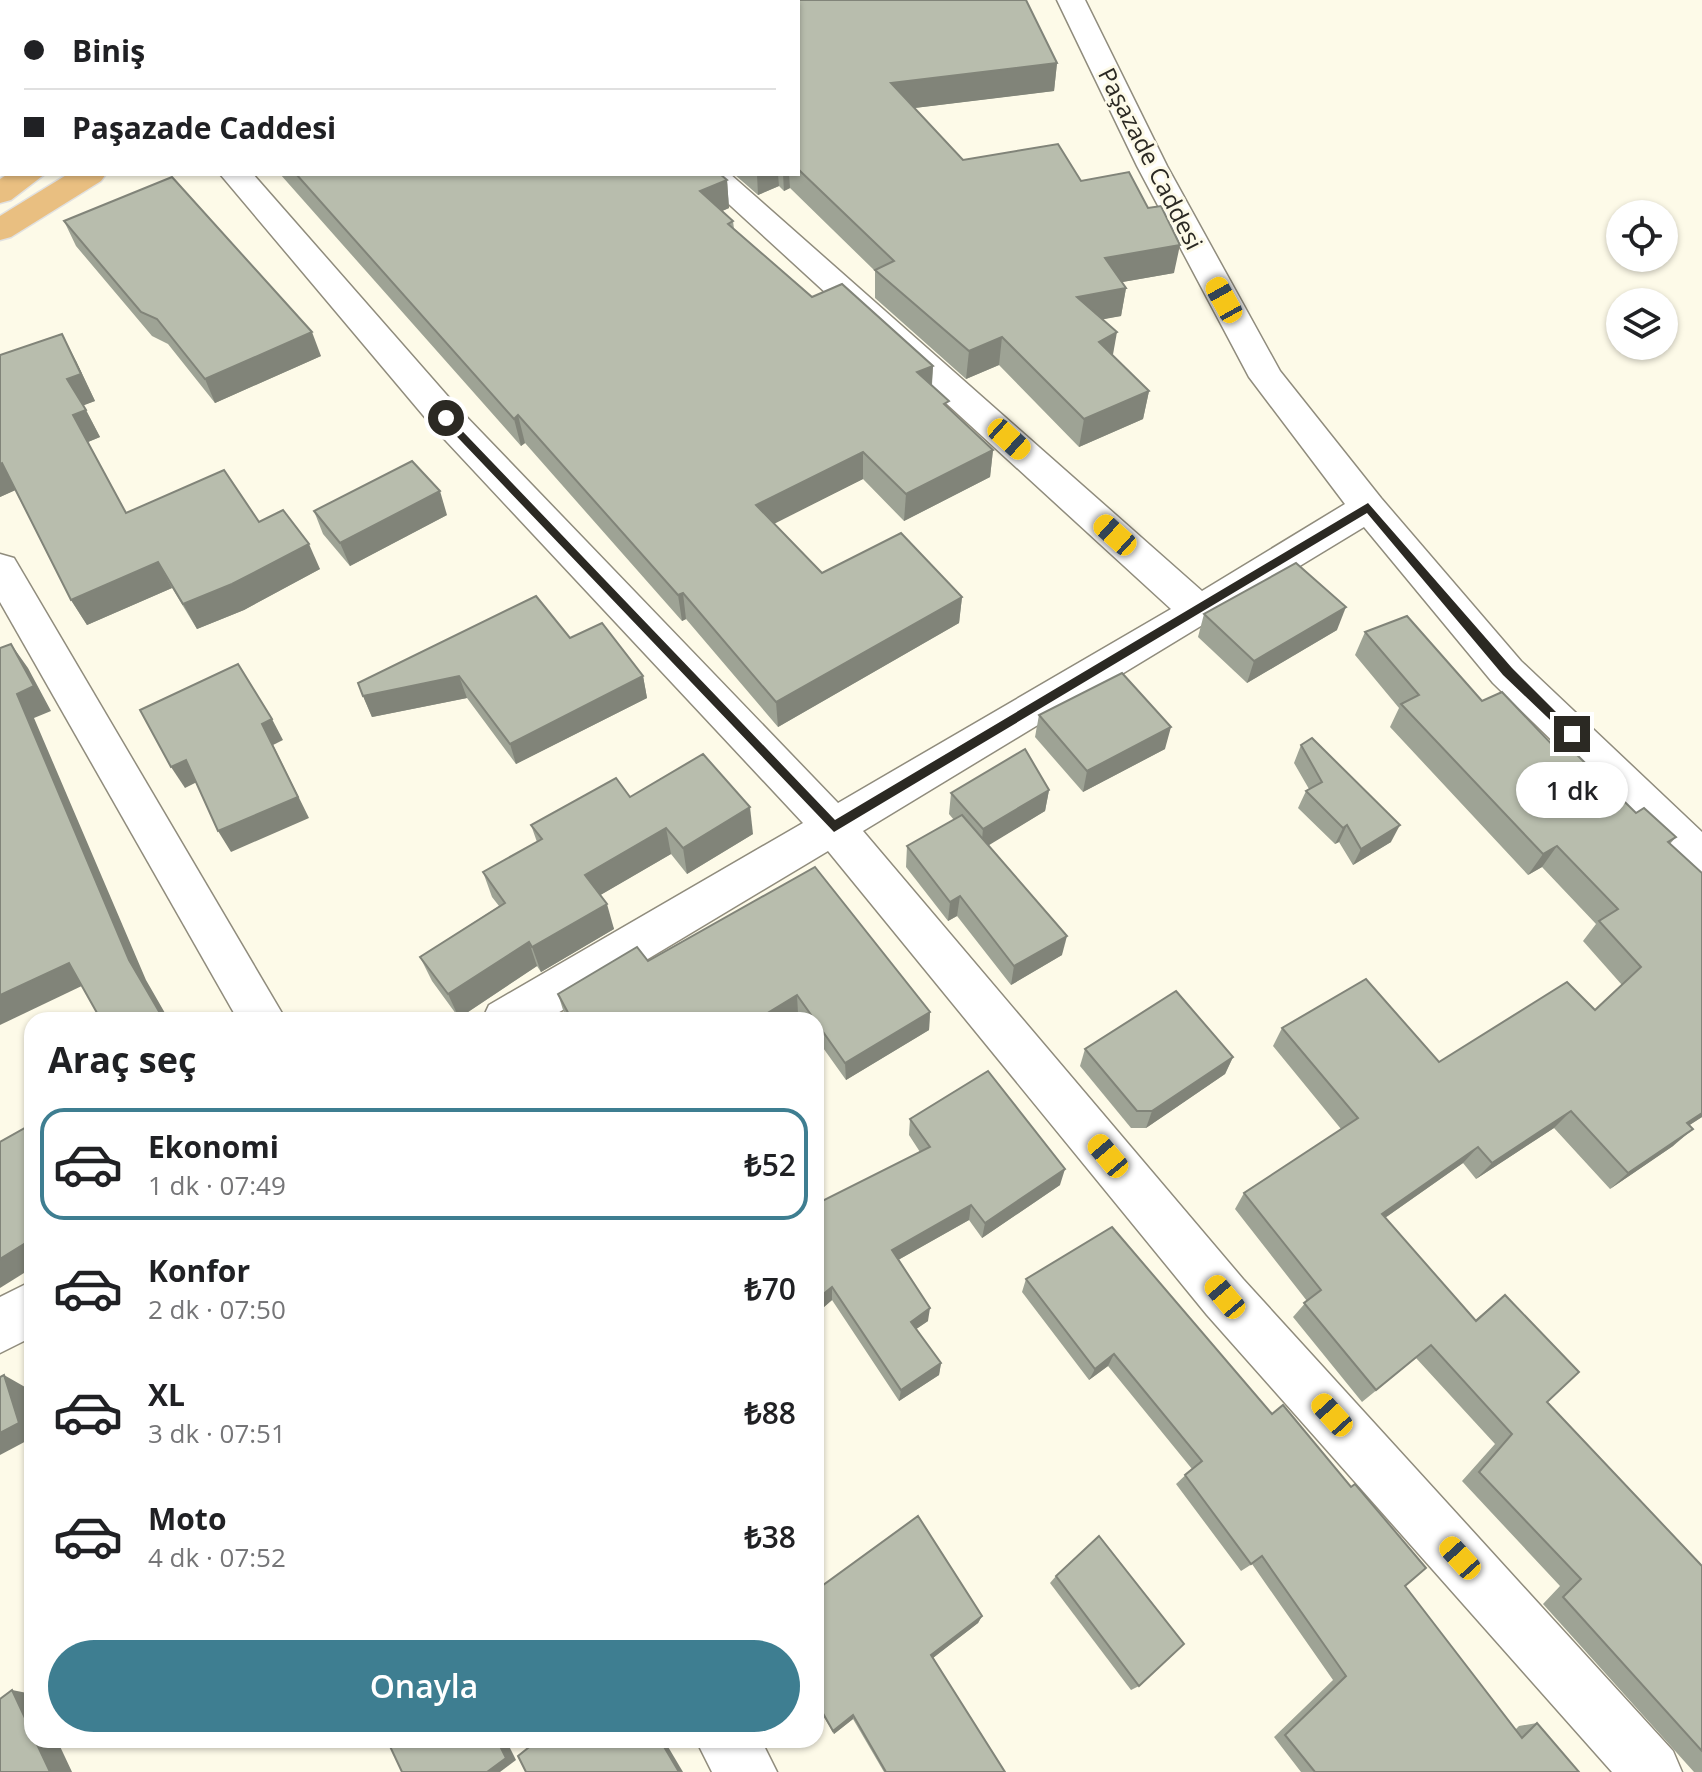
<!DOCTYPE html>
<html lang="tr">
<head>
<meta charset="utf-8">
<style>
  :root { --surface:#fff; --page:#f6f6f6; --text:#202124; --muted:#757577; --line:#e0e0e0; --accent:#3e7e91 }
  body { margin:0; font-family:"Open Sans",sans-serif; background:var(--page); color:var(--text); height:100vh; display:flex; flex-direction:column; font-size:30px; white-space:nowrap }
  * { box-sizing:border-box; margin:0 }
  p { font-size:26px; color:var(--muted) }
  .icon { flex:none; width:44px; height:44px; fill:none; stroke:currentColor; stroke-width:2; stroke-linecap:round; stroke-linejoin:round }
  .map { position:relative; flex:1; overflow:hidden }
  .sheet { position:absolute; left:24px; top:1012px; width:800px; height:736px; display:flex; flex-direction:column; background:var(--surface); border-radius:24px; box-shadow:0 2px 6px #0004 }
  .sheet>* { flex:none }
  .banner { position:absolute; left:0px; top:0px; width:800px; height:176px; box-shadow:0 2px 6px #0004; display:grid; align-content:center; height:176px; padding:0 24px; background:var(--surface) }
  .buttons { position:absolute; left:1606px; top:200px; display:grid; gap:16px }
  .buttons a { display:grid; place-items:center; width:72px; height:72px; border-radius:50%; background:var(--surface); box-shadow:0 2px 6px #0004; font-size:40px }
  .end { position:absolute; width:36px; height:36px; margin:-18px; border:10px solid #2b2923; background:#fff; box-shadow:0 0 0 4px #fff }
  .from { border-radius:50% }
  .bubble { position:absolute; height:56px; border-radius:28px; background:var(--surface); box-shadow:0 2px 6px #0004; font-size:26px; font-weight:600; line-height:56px; text-align:center }
  .car { position:absolute; width:24px; height:48px; margin:-24px -12px; border-radius:10px; box-shadow:0 0 6px 2px #0007; background:linear-gradient(#f5c518 24%,#345 0 40%,#f5c518 0 76%,#345 0 86%,#f5c518 0) }
  .banner b { display:flex; align-items:center; gap:28px; height:76px; font-size:30px }
  .banner b+b { border-top:2px solid var(--line) }
  .banner i { width:20px; height:20px; background:var(--text) }
  ul { padding:0; list-style:none }
  li { display:flex; align-items:center; gap:24px; height:112px; margin:0 16px 12px; padding:0 8px; border:4px solid transparent; border-radius:24px }
  li div { flex:1 }
  li b { display:block; font-size:30px }
  li em { font-style:normal; font-weight:600 }
  li.selected { border-color:var(--accent) }
  li>.icon { width:72px; height:72px; stroke-width:1.5 }
  h2 { padding:0 24px; font-size:36px; line-height:96px }
  .primary-button { display:flex; gap:16px; margin-top:auto; padding:16px 24px }
  .primary-button a { flex:1; height:92px; border-radius:48px; background:var(--accent); color:#fff; font-size:32px; font-weight:600; line-height:92px; text-align:center }
  .map>svg:first-child { display:block }
  .lines { fill:none; stroke-linecap:round; stroke-linejoin:round }
  .minor-casing { stroke:#908c7d; stroke-width:3 }
  .major-casing { stroke:#e1e1e0; stroke-width:3 }
  .minor { fill:#fff; fill-rule:evenodd }
  .major { fill:#e9bf81; fill-rule:evenodd }
  .wall { fill:#9ea395 }
  .shaded-wall { fill:#818479 }
  .building { fill:#b8bdad; stroke:#818479; stroke-width:2 }
  .route { fill:#2b2923 }
  .labels { text-anchor:middle; stroke-width:6; stroke-linejoin:round; paint-order:stroke }
  .street-label { font-size:24px; fill:#2b2923; stroke:#fdfae8 }
</style>
</head>
<body>
<div class="map">
<svg width="1702" height="1772" viewBox="0 0 1702 1772">
  <rect width="100%" height="100%" fill="#fdfae8"/>
  <g class="lines">
    <g class="minor-casing">
      <g id="minor">
        <path d="M 213,0 L 244,0 L 245,2 L 214,2 Z"/>
        <path d="M 510,0 L 539,0 L 540,2 L 511,2 Z"/>
        <path d="M 1057,0 L 1085,0 L 1167,166 L 1280,371 L 1381,498 L 1521,661 L 1702,832 L 1702,877 L 1687,872 L 1493,683 L 1364,527 L 863,831 L 1243,1279 L 1673,1751 L 1682,1772 L 1612,1772 L 1207,1315 L 828,851 L 546,1020 L 482,1020 L 489,1005 L 803,823 L 433,427 L 220,174 L 253,174 L 459,409 L 838,803 L 1171,609 L 696,174 L 730,174 L 1202,591 L 1345,504 L 1249,377 L 1137,166 Z"/>
        <path d="M 0,31 L 2,32 L 2,51 L 0,50 Z"/>
        <path d="M 0,554 L 14,558 L 286,1020 L 238,1020 L 0,602 Z"/>
        <path d="M 32,1281 L 32,1337 L 0,1353 L 0,1297 Z"/>
        <path d="M 696,1740 L 761,1740 L 777,1772 L 712,1772 Z"/>
      </g>
    </g>
    <g class="major-casing">
      <g id="major">
        <path d="M 289,0 L 320,0 L 288,2 Z"/>
        <path d="M 352,0 L 382,0 L 351,2 Z"/>
        <path d="M 8,174 L 45,174 L 11,200 L 0,203 L 0,179 Z"/>
        <path d="M 68,174 L 106,174 L 101,181 L 11,237 L 0,240 L 0,216 Z"/>
      </g>
    </g>
    <use href="#minor" class="minor"/>
    <use href="#major" class="major"/>
  </g>
  <g class="wall">
    <path d="M 62,0 L 214,0 L 215,2 L 65,2 Z"/>
    <path d="M 549,0 L 596,0 L 593,2 L 552,2 Z"/>
    <path d="M 798,2 L 1057,63 L 1054,91 L 914,108 L 963,160 L 1081,181 L 1174,273 L 1122,282 L 1126,288 L 1121,316 L 1102,319 L 1113,356 L 1149,391 L 1143,419 L 1079,447 L 999,365 L 966,379 L 875,298 L 875,271 L 790,188 L 784,191 L 779,186 L 758,195 L 734,174 L 798,174 Z"/>
    <path d="M 280,174 L 720,174 L 727,180 L 729,208 L 722,211 L 733,221 L 734,229 L 812,297 L 933,366 L 932,385 L 949,409 L 993,450 L 990,477 L 904,521 L 863,479 L 774,523 L 822,573 L 962,597 L 959,623 L 778,727 L 686,619 L 682,621 L 525,443 L 521,446 Z"/>
    <path d="M 64,221 L 321,356 L 215,403 L 168,344 L 152,336 L 76,246 Z"/>
    <path d="M 0,355 L 76,361 L 95,401 L 83,405 L 100,437 L 88,442 L 126,513 L 259,522 L 320,569 L 244,610 L 197,629 L 172,588 L 87,625 L 71,600 L 15,490 L 0,497 Z"/>
    <path d="M 314,511 L 447,515 L 350,566 L 323,534 Z"/>
    <path d="M 1204,614 L 1337,630 L 1247,683 L 1198,637 Z"/>
    <path d="M 1365,632 L 1482,701 L 1560,753 L 1636,813 L 1676,837 L 1670,844 L 1702,1117 L 1689,1125 L 1673,1146 L 1610,1189 L 1554,1128 L 1476,1179 L 1463,1163 L 1385,1218 L 1475,1320 L 1505,1295 L 1547,1402 L 1702,1566 L 1702,1772 L 1694,1772 L 1543,1604 L 1560,1586 L 1462,1481 L 1495,1444 L 1416,1358 L 1362,1402 L 1293,1317 L 1307,1301 L 1235,1209 L 1244,1193 L 1341,1129 L 1273,1046 L 1282,1028 L 1439,1062 L 1595,1010 L 1622,985 L 1583,941 L 1596,924 L 1542,867 L 1528,875 L 1390,727 L 1399,708 L 1355,655 Z"/>
    <path d="M 570,638 L 643,676 L 647,698 L 516,764 L 467,698 L 372,717 L 363,696 Z"/>
    <path d="M 1039,715 L 1165,749 L 1083,792 L 1035,737 Z"/>
    <path d="M 1301,745 L 1391,842 L 1353,865 L 1339,842 L 1335,844 L 1298,808 L 1306,791 L 1309,789 L 1294,763 Z"/>
    <path d="M 1049,790 L 1045,811 L 988,845 L 1062,955 L 1011,985 L 957,916 L 948,921 L 906,867 L 907,846 L 954,820 L 949,814 L 951,793 Z"/>
    <path d="M 630,797 L 753,834 L 687,874 L 671,854 L 600,895 L 614,929 L 541,972 L 537,966 L 459,1018 L 432,981 L 420,957 L 499,906 L 492,897 L 483,872 L 537,842 L 531,825 Z"/>
    <path d="M 648,961 L 930,1012 L 929,1030 L 846,1080 L 816,1038 L 816,1020 L 803,1020 L 798,1013 L 787,1020 L 568,1020 L 564,1013 L 558,994 Z"/>
    <path d="M 1085,1049 L 1233,1057 L 1225,1074 L 1146,1128 L 1131,1128 L 1080,1066 Z"/>
    <path d="M 910,1119 L 1060,1185 L 982,1238 L 969,1220 L 898,1260 L 928,1321 L 916,1329 L 941,1363 L 939,1375 L 899,1401 L 832,1300 L 816,1314 L 816,1204 L 920,1152 L 909,1135 Z"/>
    <path d="M 1026,1279 L 1405,1586 L 1515,1730 L 1519,1726 L 1537,1723 L 1579,1772 L 1301,1772 L 1274,1737 L 1333,1680 L 1252,1564 L 1241,1571 L 1176,1484 L 1192,1469 L 1108,1366 L 1089,1380 L 1022,1292 Z"/>
    <path d="M 1056,1576 L 1139,1686 L 1131,1690 L 1050,1583 Z"/>
    <path d="M 816,1583 L 819,1588 L 982,1616 L 978,1623 L 933,1658 L 1005,1772 L 884,1772 L 853,1719 L 834,1734 L 816,1704 Z"/>
  </g>
  <g class="shaded-wall">
    <path d="M 75,0 L 89,0 L 90,2 L 76,2 Z"/>
    <path d="M 174,0 L 214,0 L 215,2 L 170,2 Z"/>
    <path d="M 569,0 L 596,0 L 593,2 L 569,2 Z"/>
    <path d="M 1057,63 L 1054,91 L 890,111 L 891,83 Z"/>
    <path d="M 757,174 L 778,174 L 779,186 L 758,195 Z"/>
    <path d="M 783,174 L 789,174 L 790,188 L 784,191 Z"/>
    <path d="M 727,180 L 729,208 L 702,220 L 700,191 Z"/>
    <path d="M 1180,245 L 1174,273 L 1100,286 L 1105,258 Z"/>
    <path d="M 1126,288 L 1121,316 L 1073,325 L 1077,297 Z"/>
    <path d="M 312,332 L 321,356 L 215,403 L 205,379 Z"/>
    <path d="M 1117,332 L 1112,360 L 1099,342 Z"/>
    <path d="M 62,334 L 76,361 L 95,401 L 82,406 L 67,379 Z"/>
    <path d="M 1002,337 L 999,365 L 966,379 L 969,351 Z"/>
    <path d="M 933,366 L 931,393 L 917,372 Z"/>
    <path d="M 1149,391 L 1143,419 L 1079,447 L 1084,419 Z"/>
    <path d="M 86,410 L 100,437 L 88,442 L 73,415 Z"/>
    <path d="M 518,415 L 525,443 L 521,446 L 514,419 Z"/>
    <path d="M 993,450 L 990,477 L 904,521 L 906,494 Z"/>
    <path d="M 863,452 L 863,479 L 758,532 L 756,505 Z"/>
    <path d="M 2,463 L 18,489 L 0,497 L 0,464 Z"/>
    <path d="M 440,491 L 447,515 L 350,566 L 340,543 Z"/>
    <path d="M 309,544 L 320,569 L 244,610 L 197,629 L 183,604 Z"/>
    <path d="M 158,562 L 172,588 L 87,625 L 71,600 Z"/>
    <path d="M 683,593 L 686,619 L 682,621 L 678,595 Z"/>
    <path d="M 962,597 L 959,623 L 778,727 L 776,702 Z"/>
    <path d="M 1346,607 L 1337,630 L 1247,683 L 1254,661 Z"/>
    <path d="M 11,644 L 28,668 L 51,711 L 34,718 L 146,980 L 169,1020 L 164,1020 L 129,960 L 17,694 Z"/>
    <path d="M 459,676 L 467,698 L 372,717 L 363,696 Z"/>
    <path d="M 643,676 L 647,698 L 516,764 L 510,744 Z"/>
    <path d="M 272,719 L 283,740 L 273,745 L 309,818 L 231,852 L 218,831 L 262,724 Z"/>
    <path d="M 1171,727 L 1165,749 L 1083,792 L 1087,771 Z"/>
    <path d="M 186,760 L 199,781 L 185,788 L 171,767 Z"/>
    <path d="M 1049,790 L 1045,811 L 981,850 L 983,829 Z"/>
    <path d="M 750,807 L 753,834 L 687,874 L 683,848 Z"/>
    <path d="M 1347,825 L 1339,842 L 1335,844 L 1343,828 Z"/>
    <path d="M 1400,825 L 1391,842 L 1353,865 L 1361,849 Z"/>
    <path d="M 666,828 L 671,854 L 592,900 L 585,875 Z"/>
    <path d="M 1557,846 L 1542,867 L 1528,875 L 1543,854 Z"/>
    <path d="M 960,896 L 957,916 L 948,921 L 950,902 Z"/>
    <path d="M 607,904 L 614,929 L 541,972 L 532,947 Z"/>
    <path d="M 1067,936 L 1062,955 L 1011,985 L 1014,966 Z"/>
    <path d="M 529,942 L 537,966 L 459,1018 L 448,994 Z"/>
    <path d="M 69,963 L 88,983 L 0,1025 L 0,995 Z"/>
    <path d="M 797,995 L 798,1013 L 787,1020 L 756,1020 Z"/>
    <path d="M 930,1012 L 929,1030 L 846,1080 L 845,1063 Z"/>
    <path d="M 1233,1057 L 1225,1074 L 1146,1128 L 1152,1111 Z"/>
    <path d="M 1571,1111 L 1554,1128 L 1476,1179 L 1492,1163 Z"/>
    <path d="M 1702,1113 L 1702,1117 L 1667,1140 L 1687,1123 Z"/>
    <path d="M 1693,1129 L 1673,1146 L 1610,1189 L 1628,1173 Z"/>
    <path d="M 1478,1147 L 1463,1163 L 1369,1229 L 1382,1214 Z"/>
    <path d="M 1065,1169 L 1060,1185 L 982,1238 L 985,1223 Z"/>
    <path d="M 971,1205 L 969,1220 L 891,1264 L 892,1250 Z"/>
    <path d="M 32,1239 L 32,1268 L 0,1288 L 0,1259 Z"/>
    <path d="M 832,1287 L 832,1300 L 816,1314 L 816,1300 Z"/>
    <path d="M 930,1308 L 928,1321 L 909,1334 L 911,1322 Z"/>
    <path d="M 1114,1354 L 1108,1366 L 1089,1380 L 1095,1369 Z"/>
    <path d="M 941,1363 L 939,1375 L 899,1401 L 901,1390 Z"/>
    <path d="M 4,1375 L 25,1387 L 32,1407 L 32,1438 L 0,1455 L 0,1433 Z"/>
    <path d="M 982,1616 L 978,1623 L 929,1661 L 931,1655 Z"/>
    <path d="M 12,1690 L 32,1694 L 32,1733 Z"/>
    <path d="M 853,1715 L 853,1719 L 834,1734 L 833,1731 Z"/>
    <path d="M 35,1740 L 57,1740 L 72,1772 L 50,1772 Z"/>
    <path d="M 497,1740 L 506,1740 L 516,1760 L 500,1772 L 487,1772 Z"/>
    <path d="M 660,1740 L 664,1740 L 683,1772 L 679,1772 Z"/>
  </g>
  <g class="building">
    <path d="M 110,0 L 174,0 L 170,2 L 114,2 Z"/>
    <path d="M 386,0 L 476,0 L 480,2 L 382,2 Z"/>
    <path d="M 652,0 L 1026,0 L 1057,63 L 891,83 L 963,160 L 1058,144 L 1081,181 L 1129,172 L 1148,208 L 1161,206 L 1180,245 L 1105,258 L 1126,288 L 1077,297 L 1117,332 L 1099,342 L 1149,391 L 1084,419 L 1002,337 L 969,351 L 875,270 L 894,261 L 798,169 L 798,2 L 646,2 Z"/>
    <path d="M 296,174 L 720,174 L 727,180 L 700,191 L 733,221 L 728,224 L 812,297 L 842,284 L 933,366 L 917,372 L 949,401 L 944,404 L 993,450 L 906,494 L 863,452 L 756,505 L 822,573 L 901,533 L 962,597 L 776,702 L 683,593 L 678,595 L 518,415 L 514,419 Z"/>
    <path d="M 172,177 L 312,332 L 205,379 L 157,319 L 141,312 L 64,221 Z"/>
    <path d="M 62,334 L 81,374 L 67,379 L 86,410 L 73,415 L 126,513 L 224,470 L 259,522 L 283,510 L 309,544 L 232,584 L 183,604 L 158,562 L 71,600 L 2,463 L 0,464 L 0,355 Z"/>
    <path d="M 412,461 L 440,491 L 340,543 L 314,511 Z"/>
    <path d="M 1296,563 L 1346,607 L 1254,661 L 1204,614 Z"/>
    <path d="M 536,596 L 570,638 L 602,623 L 643,676 L 510,744 L 459,676 L 363,696 L 358,683 Z"/>
    <path d="M 1407,616 L 1482,701 L 1502,692 L 1560,753 L 1570,748 L 1636,813 L 1644,808 L 1676,837 L 1668,842 L 1702,873 L 1702,1113 L 1687,1123 L 1693,1129 L 1628,1173 L 1571,1111 L 1492,1163 L 1478,1147 L 1382,1214 L 1476,1321 L 1505,1295 L 1579,1372 L 1547,1402 L 1702,1566 L 1702,1751 L 1563,1597 L 1581,1579 L 1479,1472 L 1512,1434 L 1431,1345 L 1376,1390 L 1304,1303 L 1321,1290 L 1244,1193 L 1358,1118 L 1282,1028 L 1366,979 L 1439,1062 L 1567,982 L 1595,1010 L 1641,967 L 1599,921 L 1618,909 L 1557,846 L 1543,854 L 1401,704 L 1419,695 L 1365,632 Z"/>
    <path d="M 11,644 L 34,686 L 17,694 L 129,960 L 164,1020 L 101,1020 L 69,963 L 0,995 L 0,648 Z"/>
    <path d="M 238,664 L 272,719 L 262,724 L 298,797 L 218,831 L 186,760 L 171,767 L 140,710 Z"/>
    <path d="M 1122,673 L 1171,727 L 1087,771 L 1039,715 Z"/>
    <path d="M 1312,738 L 1400,825 L 1361,849 L 1347,825 L 1343,828 L 1306,791 L 1322,782 L 1301,745 Z"/>
    <path d="M 1025,749 L 1049,790 L 983,829 L 951,793 Z"/>
    <path d="M 703,754 L 750,807 L 683,848 L 666,828 L 585,875 L 607,904 L 532,947 L 529,942 L 448,994 L 420,957 L 505,903 L 483,872 L 542,839 L 531,825 L 616,778 L 630,797 Z"/>
    <path d="M 962,815 L 1067,936 L 1014,966 L 960,896 L 950,902 L 907,846 Z"/>
    <path d="M 815,867 L 930,1012 L 845,1063 L 797,995 L 756,1020 L 572,1020 L 558,994 L 637,947 L 648,961 Z"/>
    <path d="M 1176,991 L 1233,1057 L 1152,1111 L 1137,1111 L 1085,1049 Z"/>
    <path d="M 988,1071 L 1065,1169 L 985,1223 L 971,1205 L 892,1250 L 930,1308 L 911,1322 L 941,1363 L 901,1390 L 832,1287 L 816,1300 L 816,1204 L 930,1147 L 910,1119 Z"/>
    <path d="M 32,1124 L 32,1239 L 0,1259 L 0,1142 Z"/>
    <path d="M 1112,1227 L 1272,1414 L 1283,1405 L 1351,1487 L 1355,1484 L 1426,1568 L 1405,1586 L 1522,1738 L 1537,1723 L 1579,1772 L 1315,1772 L 1285,1735 L 1346,1676 L 1262,1556 L 1251,1564 L 1185,1475 L 1202,1461 L 1114,1354 L 1095,1369 L 1026,1279 Z"/>
    <path d="M 4,1375 L 19,1423 L 0,1433 L 0,1377 Z"/>
    <path d="M 918,1516 L 982,1616 L 931,1655 L 1005,1772 L 886,1772 L 853,1715 L 833,1731 L 816,1701 L 816,1583 L 819,1588 Z"/>
    <path d="M 1099,1536 L 1184,1644 L 1139,1686 L 1056,1576 Z"/>
    <path d="M 12,1690 L 32,1733 L 32,1740 L 35,1740 L 50,1772 L 0,1772 L 0,1699 Z"/>
    <path d="M 387,1740 L 497,1740 L 506,1758 L 487,1772 L 402,1772 Z"/>
    <path d="M 538,1740 L 660,1740 L 679,1772 L 526,1772 L 518,1756 Z"/>
  </g>
  <path class="route" d="M 446,414 L 835,820 L 1368,503 L 1512,668 L 1578,734 L 1568,737 L 1503,675 L 1367,513 L 834,832 L 442,421 Z"/>
  <g class="labels">
    <g class="street-label">
      <text transform="translate(1150 159) rotate(63)" y="8">Paşazade Caddesi</text>
    </g>
  </g>
</svg>
<div class="buttons">
<a><svg class="icon" aria-label="locate" viewBox="0 0 24 24"><circle cx="12" cy="12" r="6"/><path d="M12 2v4M12 18v4M2 12h4M18 12h4"/></svg></a>
<a><svg class="icon" aria-label="layers" viewBox="0 0 24 24"><path d="M12 4l9 5-9 5-9-5zM3 14l9 5 9-5"/></svg></a>
</div>
<i class="end from" style="left:446px;top:418px"></i>
<i class="end" style="left:1572px;top:734px"></i>
<div class="bubble" style="left:1516px;top:762px;width:112px">1 dk</div>
<i class="car" style="left:1224px;top:300px;rotate:331deg"></i>
<i class="car" style="left:1009px;top:439px;rotate:132deg"></i>
<i class="car" style="left:1115px;top:535px;rotate:312deg"></i>
<i class="car" style="left:1108px;top:1156px;rotate:320deg"></i>
<i class="car" style="left:1225px;top:1297px;rotate:320deg"></i>
<i class="car" style="left:1332px;top:1415px;rotate:318deg"></i>
<i class="car" style="left:1460px;top:1558px;rotate:318deg"></i>
<div class="banner">
<b><i class="from"></i>Biniş</b>
<b><i></i>Paşazade Caddesi</b>
</div>
<section class="sheet">
<h2>Araç seç</h2>
<ul>
<li class="selected"><svg class="icon" aria-label="car" viewBox="0 0 24 24"><path d="M5 17H2v-5l4-1 3-4h7l3 4 3 1v5h-3M9 17h6M6 11h13"/><circle cx="7" cy="17" r="2"/><circle cx="17" cy="17" r="2"/></svg><div><b>Ekonomi</b><p>1 dk · 07:49</p></div><em>₺52</em></li>
<li><svg class="icon" aria-label="car" viewBox="0 0 24 24"><path d="M5 17H2v-5l4-1 3-4h7l3 4 3 1v5h-3M9 17h6M6 11h13"/><circle cx="7" cy="17" r="2"/><circle cx="17" cy="17" r="2"/></svg><div><b>Konfor</b><p>2 dk · 07:50</p></div><em>₺70</em></li>
<li><svg class="icon" aria-label="car" viewBox="0 0 24 24"><path d="M5 17H2v-5l4-1 3-4h7l3 4 3 1v5h-3M9 17h6M6 11h13"/><circle cx="7" cy="17" r="2"/><circle cx="17" cy="17" r="2"/></svg><div><b>XL</b><p>3 dk · 07:51</p></div><em>₺88</em></li>
<li><svg class="icon" aria-label="car" viewBox="0 0 24 24"><path d="M5 17H2v-5l4-1 3-4h7l3 4 3 1v5h-3M9 17h6M6 11h13"/><circle cx="7" cy="17" r="2"/><circle cx="17" cy="17" r="2"/></svg><div><b>Moto</b><p>4 dk · 07:52</p></div><em>₺38</em></li>
</ul>
<div class="primary-button"><a>Onayla</a></div>
</section>
</div>
</body>
</html>
